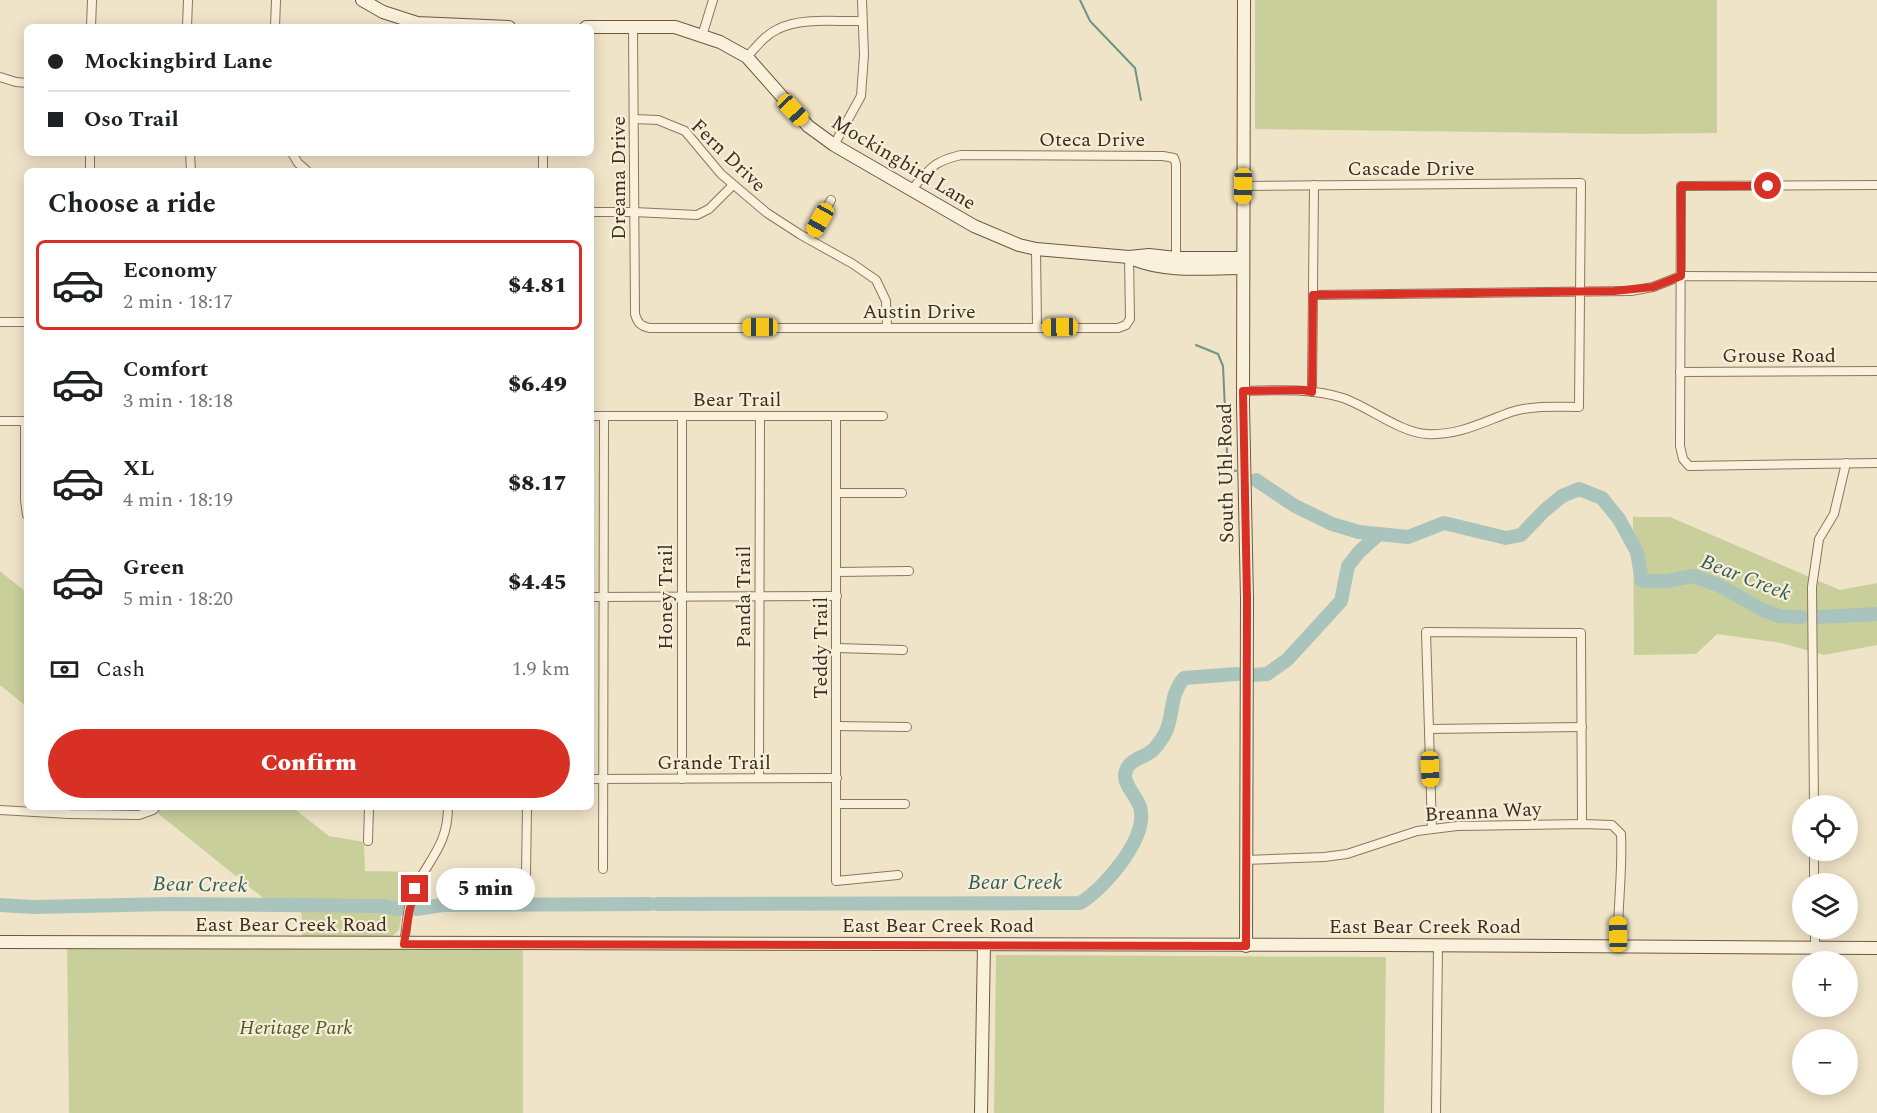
<!DOCTYPE html>
<html lang="en">
<head>
<meta charset="utf-8">
<style>
  :root { --surface:#fff; --page:#f2f2f2; --text:#202124; --muted:#757577; --line:#e0e0e0; --accent:#d93025 }
  body { margin:0; font-family:Spectral,serif; background:var(--page); color:var(--text); height:100vh; display:flex; flex-direction:column; font-size:22px; white-space:nowrap }
  * { box-sizing:border-box; margin:0 }
  p { font-size:20px; color:var(--muted) }
  .icon { flex:none; width:33px; height:33px; fill:none; stroke:currentColor; stroke-width:2; stroke-linecap:round; stroke-linejoin:round }
  .map { position:relative; flex:1; overflow:hidden }
  .drawer { position:absolute; left:24px; top:168px; width:570px; height:642px; display:flex; flex-direction:column; background:var(--surface); border-radius:9px; box-shadow:0 3px 15px #0003 }
  .drawer>* { flex:none }
  .guide { position:absolute; left:24px; top:24px; width:570px; height:132px; border-radius:9px; box-shadow:0 3px 15px #0003; display:grid; align-content:center; height:132px; padding:0 24px; background:var(--surface) }
  .buttons { position:absolute; left:1792px; top:795px; display:grid; gap:12px }
  .buttons a { display:grid; place-items:center; width:66px; height:66px; border-radius:50%; background:var(--surface); box-shadow:0 3px 15px #0003; font-size:30px }
  .end { position:absolute; width:27px; height:27px; margin:-14px; border:8px solid #d93025; background:#fff; box-shadow:0 0 0 3px #fff }
  .from { border-radius:50% }
  .bubble { position:absolute; height:42px; border-radius:21px; background:var(--surface); box-shadow:0 3px 15px #0003; font-size:20px; font-weight:800; line-height:42px; text-align:center }
  .car { position:absolute; width:18px; height:36px; margin:-18px -9px; border-radius:8px; box-shadow:0 0 4px 2px #0007; background:linear-gradient(#f5c518 24%,#345 0 40%,#f5c518 0 76%,#345 0 86%,#f5c518 0) }
  .guide b { display:flex; align-items:center; gap:21px; height:57px; font-size:22px }
  .guide b+b { border-top:2px solid var(--line) }
  .guide i { width:15px; height:15px; background:var(--text) }
  ul { padding:0; list-style:none }
  li { display:flex; align-items:center; gap:18px; height:90px; margin:0 12px 9px; padding:0 12px; border:3px solid transparent; border-radius:9px }
  li div { flex:1 }
  li b { display:block; font-size:22px }
  li em { font-style:normal; font-weight:800 }
  li.active { border-color:var(--accent) }
  li>.icon { width:54px; height:54px; stroke-width:1.5 }
  h2 { padding:0 24px; font-size:27px; line-height:72px }
  .pay { display:flex; align-items:center; gap:15px; height:66px; padding:0 24px; font-size:22px }
  .pay p { margin-inline-start:auto }
  .button { display:flex; gap:12px; margin-top:auto; padding:12px 24px }
  .button a { flex:1; height:69px; border-radius:36px; background:var(--accent); color:#fff; font-size:24px; font-weight:800; line-height:69px; text-align:center }
  .map>svg:first-child { display:block }
  .green { fill:#c9cf9b }
  .lines { fill:none; stroke-linecap:round; stroke-linejoin:round }
  .stream { stroke:#6f938a; stroke-width:2 }
  .river { stroke:#a9c4bc; stroke-width:14 }
  .street-casing { stroke:#8d765c; stroke-width:10 }
  .secondary-casing { stroke:#6f573f; stroke-width:14 }
  .street { stroke:#faf1dc; stroke-width:8 }
  .secondary { stroke:#faf1dc; stroke-width:12 }
  .route { stroke:#d93025; stroke-width:8 }
  .labels { text-anchor:middle; stroke-width:4.5; stroke-linejoin:round; paint-order:stroke }
  .street-label { font-size:20px; fill:#3d2e20; stroke:#f7eed8 }
  .park-label { font-size:20px; font-style:italic; fill:#4d5a26; stroke:#f7eed8 }
  .water-label { font-size:21px; font-style:italic; fill:#2f5d5a; stroke:#f7eed8 }
</style>
</head>
<body>
<div class="map">
<svg width="1877" height="1113" viewBox="0 0 1877 1113">
  <rect width="100%" height="100%" fill="#f0e4c8"/>
  <g class="green">
    <path d="M 1255,0 L 1717,0 L 1717,133 L 1629,134 L 1255,129 Z"/>
    <path d="M 1633,517 L 1670,517 L 1840,590 L 1877,583 L 1877,645 L 1824,655 L 1781,643 L 1717,634 L 1696,654 L 1634,655 Z"/>
    <path d="M 0,571 L 27,593 L 27,707 L 0,685 Z"/>
    <path d="M 150,807 L 292,807 L 329,836 L 364,842 L 365,871 L 418,872 L 405,894 L 399,930 L 390,938 L 302,937 L 301,905 L 267,901 Z"/>
    <path d="M 67,940 L 523,941 L 523,1113 L 69,1113 Z"/>
    <path d="M 996,955 L 1386,957 L 1384,1113 L 994,1113 Z"/>
  </g>
  <g class="lines">
    <g class="stream">
      <path d="M 1080,0 L 1090,21 L 1135,68 L 1141,100"/>
      <path d="M 1196,345 L 1218,354 L 1223,366 L 1227,453 L 1231,469 L 1236,471"/>
    </g>
    <g class="river">
      <path d="M 1256,480 L 1295,506 L 1332,524 L 1359,532 L 1408,537 L 1444,523 L 1506,538 L 1521,535 L 1544,511 L 1562,496 L 1579,489 L 1602,498 L 1619,519 L 1637,552 L 1642,581 L 1666,581 L 1694,576 L 1720,586 L 1763,610 L 1779,616 L 1801,617"/>
      <path d="M 1819,617 L 1877,614"/>
      <path d="M 1251,675 L 1267,674 L 1287,660 L 1341,601 L 1348,566 L 1359,552 L 1379,534"/>
      <path d="M 657,904 L 1080,903 C 1105,888 1149,837 1140,807 C 1136,795 1124,786 1125,774 C 1128,757 1146,759 1155,748 C 1159,743 1165,735 1167,729 C 1174,709 1170,695 1184,678 L 1237,674"/>
      <path d="M 0,905 L 33,907 L 170,904 L 383,906 L 399,909"/>
      <path d="M 416,909 L 443,905 L 650,904"/>
    </g>
    <g class="street-casing">
      <g id="street">
        <path d="M 91,27 L 92,0"/>
        <path d="M 187,27 L 188,0"/>
        <path d="M 275,27 L 276,0"/>
        <path d="M 633,27 L 635,314 C 638,324 641,326 650,328 L 1118,328 L 1126,325 L 1130,319 L 1129,257"/>
        <path d="M 702,36 L 713,0"/>
        <path d="M 747,57 C 757,46 765,35 778,29 C 802,17 836,22 862,21"/>
        <path d="M 0,77 L 16,82 L 27,83"/>
        <path d="M 634,119 L 658,120 L 685,131 L 721,174 L 767,213 L 801,235 L 853,264 L 876,280 L 886,301 L 887,327"/>
        <path d="M 834,145 L 861,96 L 864,55 L 862,0"/>
        <path d="M 90,153 L 90,171"/>
        <path d="M 190,153 L 191,171"/>
        <path d="M 292,153 L 298,163 L 307,171"/>
        <path d="M 543,153 L 543,171"/>
        <path d="M 1877,185 L 1681,186 L 1680,446 L 1683,459 L 1689,466 L 1877,463"/>
        <path d="M 1243,186 L 1581,183 L 1579,407 C 1556,407 1533,405 1511,412 C 1483,422 1458,436 1427,434 C 1401,433 1369,407 1343,398 C 1311,388 1277,390 1243,391"/>
        <path d="M 912,189 C 931,168 932,162 961,155 L 1163,156 L 1174,158 L 1176,164 L 1176,261"/>
        <path d="M 591,212 L 634,212 L 697,215 L 709,209 L 733,185"/>
        <path d="M 809,239 L 831,200"/>
        <path d="M 1036,249 L 1037,328"/>
        <path d="M 1313,295 L 1631,291 L 1653,287 L 1681,276 L 1877,277"/>
        <path d="M 0,322 L 27,322"/>
        <path d="M 1680,372 L 1877,371"/>
        <path d="M 1312,392 L 1314,185"/>
        <path d="M 591,416 L 883,416"/>
        <path d="M 836,416 L 836,881 L 898,875"/>
        <path d="M 0,421 L 27,421"/>
        <path d="M 25,421 L 25,500 L 27,515"/>
        <path d="M 836,493 L 902,493"/>
        <path d="M 837,572 L 909,571"/>
        <path d="M 591,597 L 837,596"/>
        <path d="M 837,648 L 903,650"/>
        <path d="M 837,726 L 907,727"/>
        <path d="M 1429,729 L 1582,727"/>
        <path d="M 759,778 L 760,416"/>
        <path d="M 591,779 L 837,778"/>
        <path d="M 682,779 L 682,416"/>
        <path d="M 837,804 L 905,804"/>
        <path d="M 1814,806 L 1812,587 L 1819,539 L 1834,514 L 1846,463"/>
        <path d="M 0,810 L 69,814 L 139,815 L 153,810 L 156,807"/>
        <path d="M 1432,829 L 1426,632 L 1581,633 L 1582,824"/>
        <path d="M 368,841 L 369,807"/>
        <path d="M 1814,850 L 1814,884"/>
        <path d="M 1245,860 L 1324,857 L 1347,854 L 1417,831 L 1457,826 L 1582,824 L 1612,825 L 1621,834 C 1623,872 1617,909 1618,947"/>
        <path d="M 603,869 L 604,416"/>
        <path d="M 526,874 L 527,807"/>
        <path d="M 1815,928 L 1815,948"/>
        <path d="M 404,943 C 407,926 407,905 415,888 C 430,858 448,844 448,807"/>
        <path d="M 1436,1113 L 1438,946"/>
      </g>
    </g>
    <g class="secondary-casing">
      <g id="secondary">
        <path d="M 362,0 L 383,12 L 417,23 L 509,27"/>
        <path d="M 1244,0 L 1243,405 L 1247,599 L 1246,946"/>
        <path d="M 586,27 L 675,27 L 720,42 L 747,57 L 808,126 L 834,145 L 974,226 L 1019,245 L 1036,249 L 1129,257 L 1149,255 L 1176,258 L 1243,258"/>
        <path d="M 1133,259 C 1167,273 1207,268 1243,268"/>
        <path d="M 0,942 L 1386,945 L 1877,948"/>
        <path d="M 981,1113 L 984,944"/>
      </g>
    </g>
    <use href="#street" class="street"/>
    <use href="#secondary" class="secondary"/>
  </g>
  <g class="lines">
    <path class="route" d="M 415,889 L 409,912 L 404,944 L 1246,946 L 1247,598 L 1243,391 L 1303,390 L 1312,392 L 1313,295 L 1614,291 L 1653,287 L 1681,276 L 1681,186 L 1768,186"/>
  </g>
  <g class="labels">
    <g class="street-label">
      <text x="1092" y="146">Oteca Drive</text>
      <text transform="translate(729 155) rotate(44)" y="7">Fern Drive</text>
      <text transform="translate(904 162) rotate(31)" y="7">Mockingbird Lane</text>
      <text x="1411" y="175">Cascade Drive</text>
      <text transform="translate(618 178) rotate(-90)" y="7">Dreama Drive</text>
      <text x="919" y="318">Austin Drive</text>
      <text x="1779" y="362">Grouse Road</text>
      <text x="737" y="406">Bear Trail</text>
      <text transform="translate(1225 473) rotate(-91)" y="7">South Uhl Road</text>
      <text transform="translate(665 597) rotate(-90)" y="7">Honey Trail</text>
      <text transform="translate(743 597) rotate(-90)" y="7">Panda Trail</text>
      <text transform="translate(820 648) rotate(-90)" y="7">Teddy Trail</text>
      <text x="714" y="769">Grande Trail</text>
      <text transform="translate(1483 811) rotate(-3)" y="7">Breanna Way</text>
      <text x="291" y="931">East Bear Creek Road</text>
      <text x="938" y="932">East Bear Creek Road</text>
      <text x="1425" y="933">East Bear Creek Road</text>
    </g>
    <g class="park-label">
      <text x="296" y="1034">Heritage Park</text>
    </g>
    <g class="water-label">
      <text transform="translate(1746 577) rotate(21)" y="7">Bear Creek</text>
      <text x="1015" y="889">Bear Creek</text>
      <text transform="translate(200 884) rotate(1)" y="7">Bear Creek</text>
    </g>
  </g>
</svg>
<div class="buttons">
<a><svg class="icon" aria-label="locate" viewBox="0 0 24 24"><circle cx="12" cy="12" r="6"/><path d="M12 2v4M12 18v4M2 12h4M18 12h4"/></svg></a>
<a><svg class="icon" aria-label="layers" viewBox="0 0 24 24"><path d="M12 4l9 5-9 5-9-5zM3 14l9 5 9-5"/></svg></a>
<a>+</a>
<a>−</a>
</div>
<i class="end from" style="left:1768px;top:186px"></i>
<i class="end" style="left:415px;top:889px"></i>
<div class="bubble" style="left:436px;top:868px;width:99px">5 min</div>
<i class="car" style="left:793px;top:110px;rotate:137deg"></i>
<i class="car" style="left:1243px;top:186px;rotate:181deg"></i>
<i class="car" style="left:820px;top:220px;rotate:209deg"></i>
<i class="car" style="left:760px;top:327px;rotate:270deg"></i>
<i class="car" style="left:1060px;top:327px;rotate:269deg"></i>
<i class="car" style="left:1430px;top:769px;rotate:178deg"></i>
<i class="car" style="left:1618px;top:934px;rotate:359deg"></i>
<div class="guide">
<b><i class="from"></i>Mockingbird Lane</b>
<b><i></i>Oso Trail</b>
</div>
<section class="drawer">
<h2>Choose a ride</h2>
<ul>
<li class="active"><svg class="icon" aria-label="car" viewBox="0 0 24 24"><path d="M5 17H2v-5l4-1 3-4h7l3 4 3 1v5h-3M9 17h6M6 11h13"/><circle cx="7" cy="17" r="2"/><circle cx="17" cy="17" r="2"/></svg><div><b>Economy</b><p>2 min · 18:17</p></div><em>$4.81</em></li>
<li><svg class="icon" aria-label="car" viewBox="0 0 24 24"><path d="M5 17H2v-5l4-1 3-4h7l3 4 3 1v5h-3M9 17h6M6 11h13"/><circle cx="7" cy="17" r="2"/><circle cx="17" cy="17" r="2"/></svg><div><b>Comfort</b><p>3 min · 18:18</p></div><em>$6.49</em></li>
<li><svg class="icon" aria-label="car" viewBox="0 0 24 24"><path d="M5 17H2v-5l4-1 3-4h7l3 4 3 1v5h-3M9 17h6M6 11h13"/><circle cx="7" cy="17" r="2"/><circle cx="17" cy="17" r="2"/></svg><div><b>XL</b><p>4 min · 18:19</p></div><em>$8.17</em></li>
<li><svg class="icon" aria-label="car" viewBox="0 0 24 24"><path d="M5 17H2v-5l4-1 3-4h7l3 4 3 1v5h-3M9 17h6M6 11h13"/><circle cx="7" cy="17" r="2"/><circle cx="17" cy="17" r="2"/></svg><div><b>Green</b><p>5 min · 18:20</p></div><em>$4.45</em></li>
</ul>
<div class="pay"><svg class="icon" aria-label="cash" viewBox="0 0 24 24"><path d="M3 7h18v10H3z"/><circle cx="12" cy="12" r="2"/></svg>Cash<p>1.9 km</p></div>
<div class="button"><a>Confirm</a></div>
</section>
</div>
</body>
</html>
